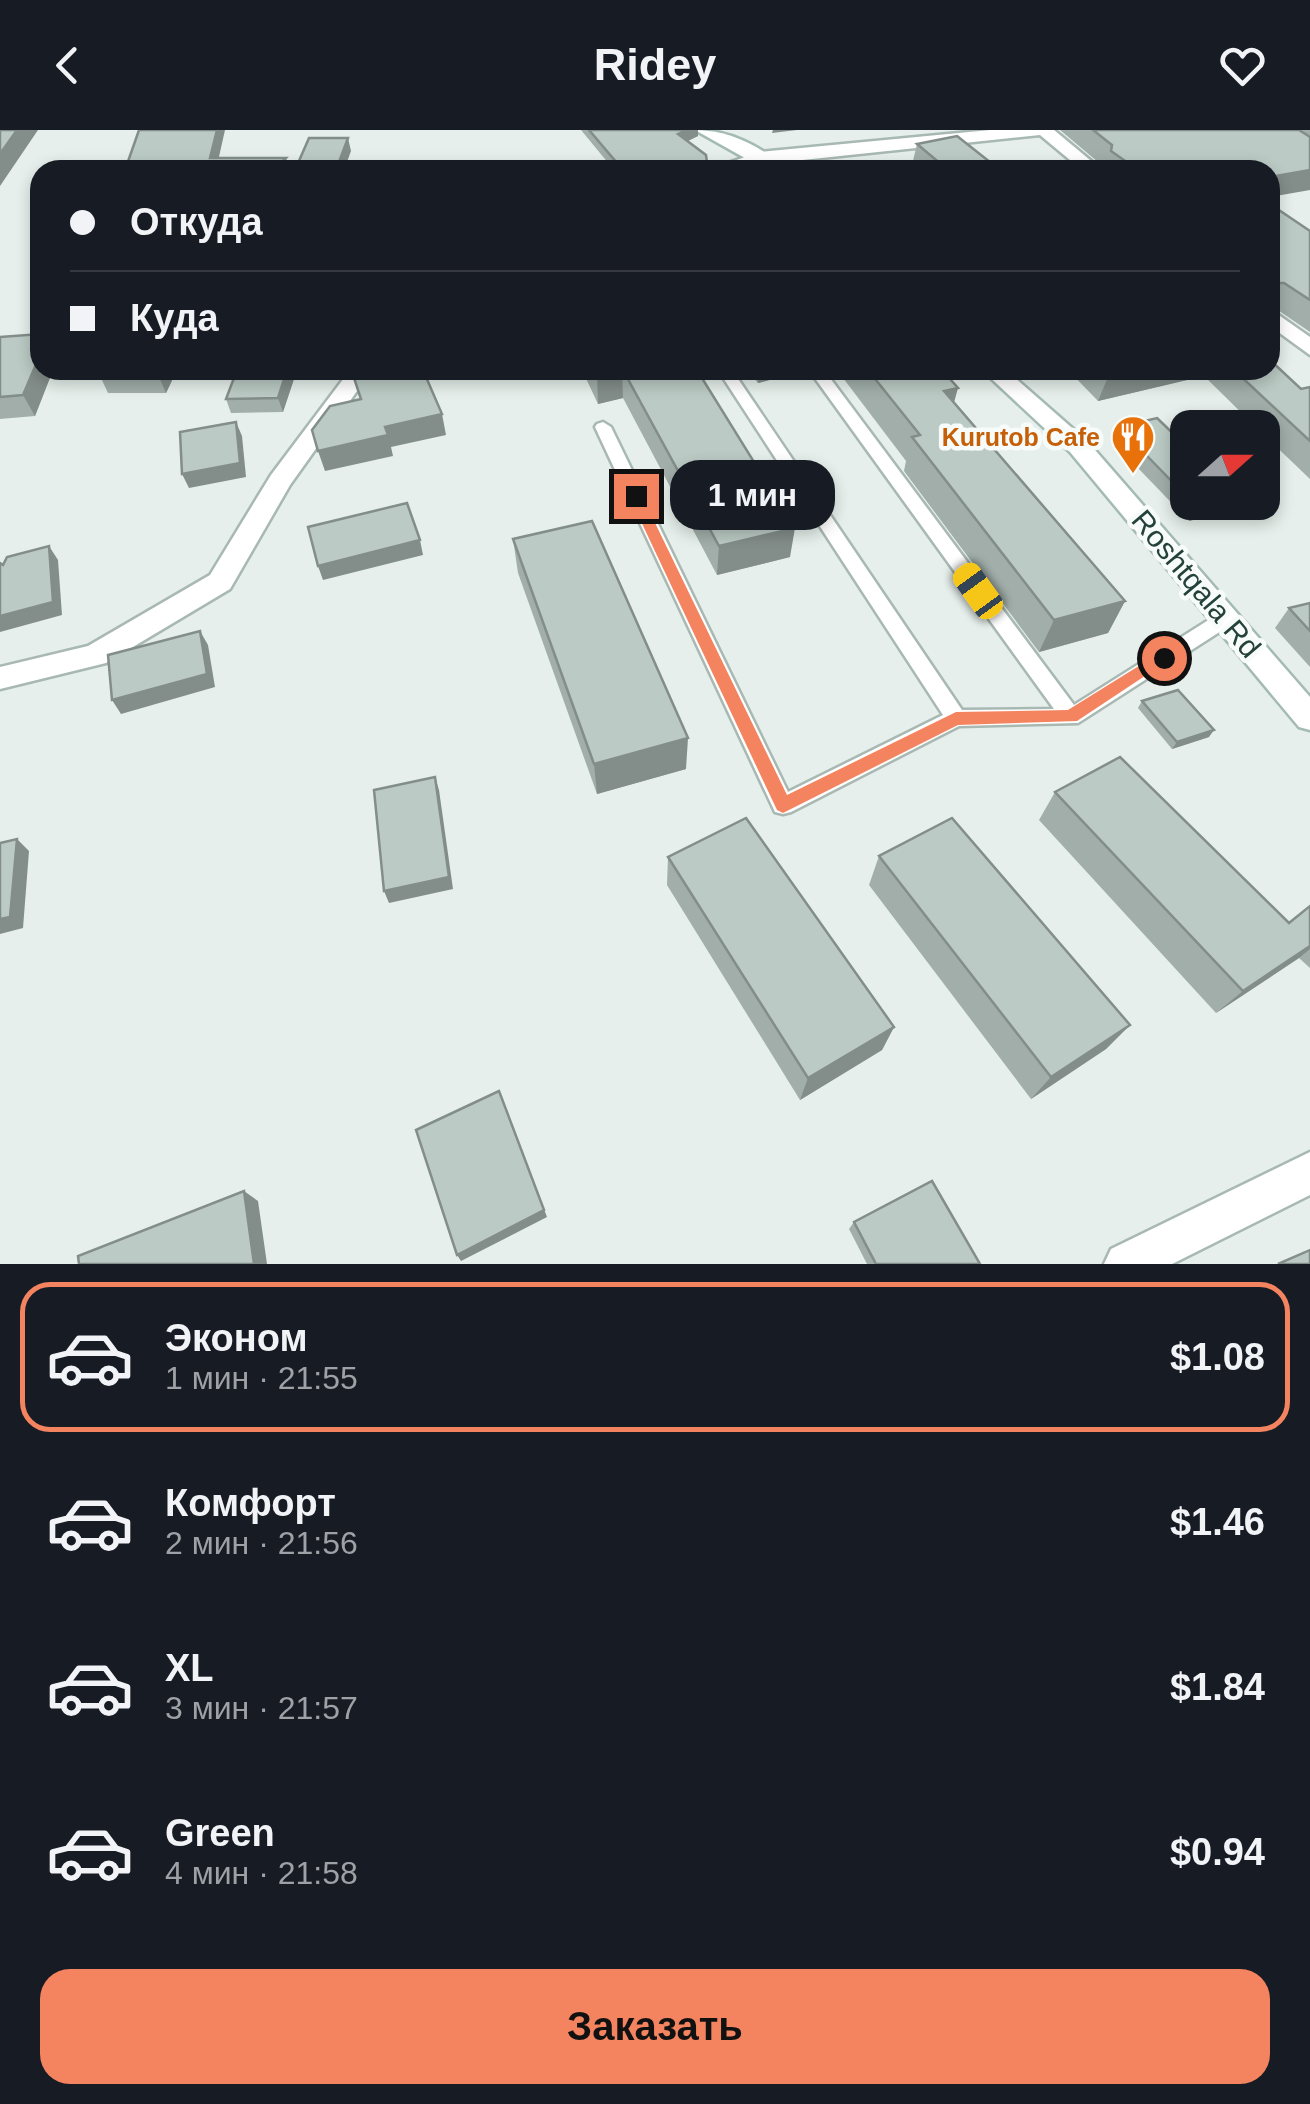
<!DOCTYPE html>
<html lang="ru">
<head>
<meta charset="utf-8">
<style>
  :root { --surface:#171b24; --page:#242831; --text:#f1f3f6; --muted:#9ea1a6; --line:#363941; --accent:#f4845f }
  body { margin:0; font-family:Helvetica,sans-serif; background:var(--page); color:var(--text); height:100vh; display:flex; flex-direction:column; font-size:38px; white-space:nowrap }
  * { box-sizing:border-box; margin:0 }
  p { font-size:32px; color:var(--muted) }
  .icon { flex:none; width:55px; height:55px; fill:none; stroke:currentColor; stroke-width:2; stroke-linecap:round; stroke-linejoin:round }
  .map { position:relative; height:1134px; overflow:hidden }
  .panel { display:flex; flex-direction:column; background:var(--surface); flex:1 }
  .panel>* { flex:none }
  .top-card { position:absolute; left:30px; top:30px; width:1250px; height:220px; border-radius:30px; box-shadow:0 5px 15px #0003; display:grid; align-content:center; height:220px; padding:0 40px; background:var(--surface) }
  .needle { width:65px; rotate:69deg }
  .fabs { position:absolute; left:1170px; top:280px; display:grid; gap:20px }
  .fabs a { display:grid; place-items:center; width:110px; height:110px; border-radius:20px; background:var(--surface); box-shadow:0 5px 15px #0003; font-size:50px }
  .end { position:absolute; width:45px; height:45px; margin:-22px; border:12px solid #f4845f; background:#111; box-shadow:0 0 0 5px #111 }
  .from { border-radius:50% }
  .bubble { position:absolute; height:70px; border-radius:30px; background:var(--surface); box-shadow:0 5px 15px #0003; font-size:32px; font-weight:600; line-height:70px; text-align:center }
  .car { position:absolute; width:30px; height:60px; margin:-30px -15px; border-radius:12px; box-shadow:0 0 8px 2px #0007; background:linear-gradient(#f5c518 24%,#345 0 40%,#f5c518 0 76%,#345 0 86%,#f5c518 0) }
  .top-card b { display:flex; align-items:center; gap:35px; height:95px; font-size:38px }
  .top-card b+b { border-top:2px solid var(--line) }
  .top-card i { width:25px; height:25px; background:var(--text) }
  ul { padding:18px 0 0; list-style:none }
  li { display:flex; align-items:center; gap:30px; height:150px; margin:0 20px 15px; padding:0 20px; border:5px solid transparent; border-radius:30px }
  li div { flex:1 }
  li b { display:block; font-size:38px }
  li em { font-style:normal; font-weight:600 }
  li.on { border-color:var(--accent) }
  li>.icon { width:90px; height:90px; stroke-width:1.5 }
  .button { display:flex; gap:20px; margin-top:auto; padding:20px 40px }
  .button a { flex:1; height:115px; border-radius:30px; background:var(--accent); color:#111; font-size:40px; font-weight:600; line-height:115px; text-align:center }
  header { display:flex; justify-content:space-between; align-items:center; height:130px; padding:0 40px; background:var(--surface); font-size:45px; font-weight:600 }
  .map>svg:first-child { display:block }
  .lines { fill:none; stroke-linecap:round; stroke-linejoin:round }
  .lane-casing { stroke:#a8b8b2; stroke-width:5 }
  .street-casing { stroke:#a8b8b2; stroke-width:5 }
  .secondary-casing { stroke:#a4bbb3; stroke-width:5 }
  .lane { fill:#fff; fill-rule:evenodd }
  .street { fill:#fff; fill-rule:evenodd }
  .secondary { fill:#fff; fill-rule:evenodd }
  .wall { fill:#a1aea9 }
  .shaded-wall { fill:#838d89 }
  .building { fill:#bbcac4; stroke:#838d89; stroke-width:2.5 }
  .route { fill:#f4845f }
  .labels { text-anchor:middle; stroke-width:9; stroke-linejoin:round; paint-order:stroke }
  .far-food-label { font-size:25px; font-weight:bold; fill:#c56008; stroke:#f7fbf9; text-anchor:end }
  .street-label { font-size:30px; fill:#24423a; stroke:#f7fbf9 }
</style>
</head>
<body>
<header><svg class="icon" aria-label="back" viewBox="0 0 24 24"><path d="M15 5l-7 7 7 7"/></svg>Ridey<svg class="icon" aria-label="heart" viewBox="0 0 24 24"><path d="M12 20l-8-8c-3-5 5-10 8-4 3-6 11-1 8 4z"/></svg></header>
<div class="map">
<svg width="1310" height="1134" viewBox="0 0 1310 1134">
  <rect width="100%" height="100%" fill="#e6efeb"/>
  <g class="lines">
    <g class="lane-casing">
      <path id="lane" d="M 718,240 L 732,240 L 962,580 L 1054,579 L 809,240 L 824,240 L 1074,575 L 1218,484 L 1225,482 L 1234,489 L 1232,494 L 1078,593 L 959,596 L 791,682 L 783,684 L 775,682 L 595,297 L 597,294 L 603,292 L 611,297 L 788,662 L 943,585 Z"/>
    </g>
    <g class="street-casing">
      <g id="street">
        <path d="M 990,0 L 1054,0 L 1102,40 L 1082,40 L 1040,5 L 707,40 L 760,22 Z"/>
        <path d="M 1270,179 L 1310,207 L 1310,225 L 1270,196 Z"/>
        <path d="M 350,240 L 372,240 L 290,355 L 230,459 L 106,533 L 0,559 L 0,537 L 88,516 L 210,445 L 271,345 Z"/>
        <path d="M 1310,1022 L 1310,1065 L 1172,1134 L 1104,1134 L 1111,1119 Z"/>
      </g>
    </g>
    <g class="secondary-casing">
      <g id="secondary">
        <path d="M 695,0 C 729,0 762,16 787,40 L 766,40 Z"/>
        <path d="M 982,240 L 1006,240 L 1088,312 L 1310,567 L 1310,600 L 1299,597 L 1070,322 Z"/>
      </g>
    </g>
    <use href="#lane" class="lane"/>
    <use href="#street" class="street"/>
    <use href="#secondary" class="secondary"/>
  </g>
  <g class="wall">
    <path d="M 581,0 L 698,0 L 698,6 L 687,11 L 706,40 L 614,40 Z"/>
    <path d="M 1060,0 L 1310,0 L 1310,60 L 1270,40 L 1104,40 L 1104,37 Z"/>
    <path d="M 917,14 L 1000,40 L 918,40 L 912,35 Z"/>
    <path d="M 1270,74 L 1310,101 L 1310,202 L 1272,176 L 1270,178 Z"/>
    <path d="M 0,207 L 40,240 L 53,240 L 35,286 L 0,289 Z"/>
    <path d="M 177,240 L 166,263 L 108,263 L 101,248 Z"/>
    <path d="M 582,240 L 697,240 L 790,427 L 717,445 L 623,268 L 598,274 Z"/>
    <path d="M 747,240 L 806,240 L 758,253 Z"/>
    <path d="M 837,240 L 942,240 L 954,272 L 1125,471 L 1108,503 L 1039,522 L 904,341 L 906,331 Z"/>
    <path d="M 1068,240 L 1270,240 L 1301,259 L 1310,257 L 1310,349 L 1262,303 L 1262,298 L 1257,298 L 1204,246 L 1098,271 Z"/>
    <path d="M 295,246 L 283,282 L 231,283 L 226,269 Z"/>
    <path d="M 1119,297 L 1188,318 L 1188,372 L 1234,372 L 1229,381 L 1189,391 L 1112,311 Z"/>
    <path d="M 513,409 L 686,639 L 597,664 L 518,443 Z"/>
    <path d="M 1310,473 L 1310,537 L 1275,498 L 1289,478 Z"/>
    <path d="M 1142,571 L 1209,607 L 1172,619 L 1138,578 Z"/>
    <path d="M 1055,662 L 1289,793 L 1310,776 L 1310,838 L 1299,828 L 1216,883 L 1039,690 Z"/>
    <path d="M 879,726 L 1130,895 L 1106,919 L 1031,969 L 869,755 Z"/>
    <path d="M 668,727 L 894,897 L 882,920 L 800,970 L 667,755 Z"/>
    <path d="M 854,1092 L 980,1134 L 867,1134 L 849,1099 Z"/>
  </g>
  <g class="shaded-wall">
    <path d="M 17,0 L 38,0 L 0,56 L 0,24 Z"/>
    <path d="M 217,0 L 225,0 L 216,40 L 210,28 Z"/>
    <path d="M 687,0 L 698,0 L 698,6 L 678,16 L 678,4 Z"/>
    <path d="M 773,0 L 797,0 L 772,3 Z"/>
    <path d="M 348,8 L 351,21 L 344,40 L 336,40 Z"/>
    <path d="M 286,28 L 289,40 L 274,40 Z"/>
    <path d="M 707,32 L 706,40 L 666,40 Z"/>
    <path d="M 1310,40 L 1310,60 L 1270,67 L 1270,47 Z"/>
    <path d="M 40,225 L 40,240 L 53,240 L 35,286 L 23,265 Z"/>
    <path d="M 163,240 L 177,240 L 166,263 L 159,247 Z"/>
    <path d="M 287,240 L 293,240 L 295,246 L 283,282 L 278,268 Z"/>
    <path d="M 616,240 L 622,240 L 623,268 L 598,274 L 597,245 Z"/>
    <path d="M 759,240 L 806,240 L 758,253 Z"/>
    <path d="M 1138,240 L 1207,240 L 1204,246 L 1098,271 L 1108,247 Z"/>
    <path d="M 958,258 L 949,291 L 944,261 Z"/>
    <path d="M 442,284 L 446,305 L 391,317 L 393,326 L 325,341 L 318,321 L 385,297 Z"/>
    <path d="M 236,292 L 242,306 L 246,347 L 189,358 L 182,344 Z"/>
    <path d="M 1214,372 L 1234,372 L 1229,381 L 1189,391 L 1196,377 Z"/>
    <path d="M 795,398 L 790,427 L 717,445 L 719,416 Z"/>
    <path d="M 420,410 L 423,425 L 323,450 L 318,436 Z"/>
    <path d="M 49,416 L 58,430 L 62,485 L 0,502 L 0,486 Z"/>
    <path d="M 1125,471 L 1108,503 L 1039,522 L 1054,490 Z"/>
    <path d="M 200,501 L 208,515 L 215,557 L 121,584 L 112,570 Z"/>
    <path d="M 1214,600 L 1209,607 L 1172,619 L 1177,612 Z"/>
    <path d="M 688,608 L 686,639 L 597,664 L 594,634 Z"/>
    <path d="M 435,647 L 439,660 L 453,759 L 389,773 L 384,761 Z"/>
    <path d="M 17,709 L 29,721 L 23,798 L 0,804 L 0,789 Z"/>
    <path d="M 1310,816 L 1310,819 L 1299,828 L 1216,883 L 1243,861 Z"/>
    <path d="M 1130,895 L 1106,919 L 1031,969 L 1051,947 Z"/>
    <path d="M 894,897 L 882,920 L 800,970 L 808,948 Z"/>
    <path d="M 499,961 L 547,1087 L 461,1131 L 457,1125 Z"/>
    <path d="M 244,1061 L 258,1071 L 267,1134 L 254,1134 Z"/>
  </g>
  <g class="building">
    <path d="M 0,0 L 17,0 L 0,24 Z"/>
    <path d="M 139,0 L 217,0 L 210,28 L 286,28 L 274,40 L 125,40 Z"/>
    <path d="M 589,0 L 687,0 L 678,4 L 706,25 L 707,32 L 666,40 L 623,40 Z"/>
    <path d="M 1093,0 L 1299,0 L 1310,7 L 1310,40 L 1270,47 L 1270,40 L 1138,40 L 1111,21 L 1112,15 Z"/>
    <path d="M 957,6 L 1000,40 L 948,40 L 917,14 Z"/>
    <path d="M 309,8 L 348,8 L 336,40 L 295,40 Z"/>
    <path d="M 1270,74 L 1310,101 L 1310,170 L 1284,153 L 1279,153 L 1278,162 L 1270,156 Z"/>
    <path d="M 40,204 L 40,225 L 23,265 L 0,267 L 0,207 Z"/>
    <path d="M 1270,230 L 1301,259 L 1310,257 L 1310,311 L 1234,240 L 1270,240 Z"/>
    <path d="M 105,240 L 163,240 L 159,247 L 101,248 Z"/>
    <path d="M 237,240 L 287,240 L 278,268 L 226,269 Z"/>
    <path d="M 356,240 L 423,240 L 442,284 L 385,297 L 388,305 L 318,321 L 312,300 L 330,276 L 361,269 L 353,245 Z"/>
    <path d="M 594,240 L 616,240 L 597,245 Z"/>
    <path d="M 623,240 L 697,240 L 795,398 L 719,416 Z"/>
    <path d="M 868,240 L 942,240 L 958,258 L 944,261 L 1125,471 L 1054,490 L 912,307 L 920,305 Z"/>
    <path d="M 1100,240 L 1138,240 L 1108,247 Z"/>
    <path d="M 1157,288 L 1188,318 L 1188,368 L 1119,297 Z"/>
    <path d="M 236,292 L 240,333 L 182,344 L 180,302 Z"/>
    <path d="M 1192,372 L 1214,372 L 1196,377 Z"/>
    <path d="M 407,373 L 420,410 L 318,436 L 308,397 Z"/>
    <path d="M 592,391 L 688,608 L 594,634 L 513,409 Z"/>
    <path d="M 49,416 L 53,472 L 0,486 L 0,433 L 3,435 L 7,427 Z"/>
    <path d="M 1310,473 L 1310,501 L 1289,478 Z"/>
    <path d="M 200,501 L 207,544 L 112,570 L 108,525 Z"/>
    <path d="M 1178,560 L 1214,600 L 1177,612 L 1142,571 Z"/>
    <path d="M 1120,627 L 1289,793 L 1310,776 L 1310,816 L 1243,861 L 1055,662 Z"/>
    <path d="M 435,647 L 449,747 L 384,761 L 374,660 Z"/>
    <path d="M 746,688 L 894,897 L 808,948 L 668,727 Z"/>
    <path d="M 952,688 L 1130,895 L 1051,947 L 879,726 Z"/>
    <path d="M 17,709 L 10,787 L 0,789 L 0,713 Z"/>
    <path d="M 499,961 L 544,1080 L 457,1125 L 416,1000 Z"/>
    <path d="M 932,1051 L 980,1134 L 876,1134 L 854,1092 Z"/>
    <path d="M 244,1061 L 254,1134 L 79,1134 L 78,1126 Z"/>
    <path d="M 1310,1120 L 1310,1134 L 1278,1134 Z"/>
  </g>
  <path class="route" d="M 636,361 L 642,366 L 787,665 L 956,582 L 1068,580 L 1158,524 L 1169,524 L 1172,528 L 1077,591 L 958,595 L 783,683 L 777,680 L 629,366 Z"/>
  <defs>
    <g id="restaurant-pin" transform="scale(2.25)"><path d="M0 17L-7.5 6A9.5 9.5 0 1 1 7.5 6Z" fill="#e8710a" stroke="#f7fbf9"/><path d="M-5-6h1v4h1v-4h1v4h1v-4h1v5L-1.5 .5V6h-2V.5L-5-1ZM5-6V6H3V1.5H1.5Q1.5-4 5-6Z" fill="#fff"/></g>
  </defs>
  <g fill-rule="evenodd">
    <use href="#restaurant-pin" x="1133" y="307"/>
  </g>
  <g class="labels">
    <g class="far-food-label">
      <text x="1100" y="316">Kurutob Cafe</text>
    </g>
    <g class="street-label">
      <text transform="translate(1196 454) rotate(50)" y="10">Roshtqala Rd</text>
    </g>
  </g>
</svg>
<div class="fabs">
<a><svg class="needle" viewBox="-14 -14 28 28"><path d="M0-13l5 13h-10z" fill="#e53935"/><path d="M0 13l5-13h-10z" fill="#9ea1a6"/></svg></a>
</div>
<i class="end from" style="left:1164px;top:528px"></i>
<i class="end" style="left:636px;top:366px"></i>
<div class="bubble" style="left:670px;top:330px;width:165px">1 мин</div>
<i class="car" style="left:978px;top:461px;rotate:324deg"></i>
<div class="top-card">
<b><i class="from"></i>Откуда</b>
<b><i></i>Куда</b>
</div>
</div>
<section class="panel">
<ul>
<li class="on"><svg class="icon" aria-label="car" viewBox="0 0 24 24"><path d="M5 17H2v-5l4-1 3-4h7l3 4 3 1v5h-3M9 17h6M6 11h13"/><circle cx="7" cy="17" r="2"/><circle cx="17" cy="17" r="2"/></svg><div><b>Эконом</b><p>1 мин · 21:55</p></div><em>$1.08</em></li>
<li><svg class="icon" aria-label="car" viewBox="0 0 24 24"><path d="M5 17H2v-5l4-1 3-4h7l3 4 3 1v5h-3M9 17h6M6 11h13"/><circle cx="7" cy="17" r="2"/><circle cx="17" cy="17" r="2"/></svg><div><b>Комфорт</b><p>2 мин · 21:56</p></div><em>$1.46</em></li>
<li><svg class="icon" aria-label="car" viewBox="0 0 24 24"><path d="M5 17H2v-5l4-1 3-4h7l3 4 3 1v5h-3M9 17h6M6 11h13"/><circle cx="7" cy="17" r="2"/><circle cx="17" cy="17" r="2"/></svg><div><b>XL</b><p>3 мин · 21:57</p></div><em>$1.84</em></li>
<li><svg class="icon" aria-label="car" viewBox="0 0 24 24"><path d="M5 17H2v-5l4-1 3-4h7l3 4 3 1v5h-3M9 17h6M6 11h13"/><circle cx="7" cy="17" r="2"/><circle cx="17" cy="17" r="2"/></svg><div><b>Green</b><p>4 мин · 21:58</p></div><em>$0.94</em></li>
</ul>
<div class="button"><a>Заказать</a></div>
</section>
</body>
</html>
